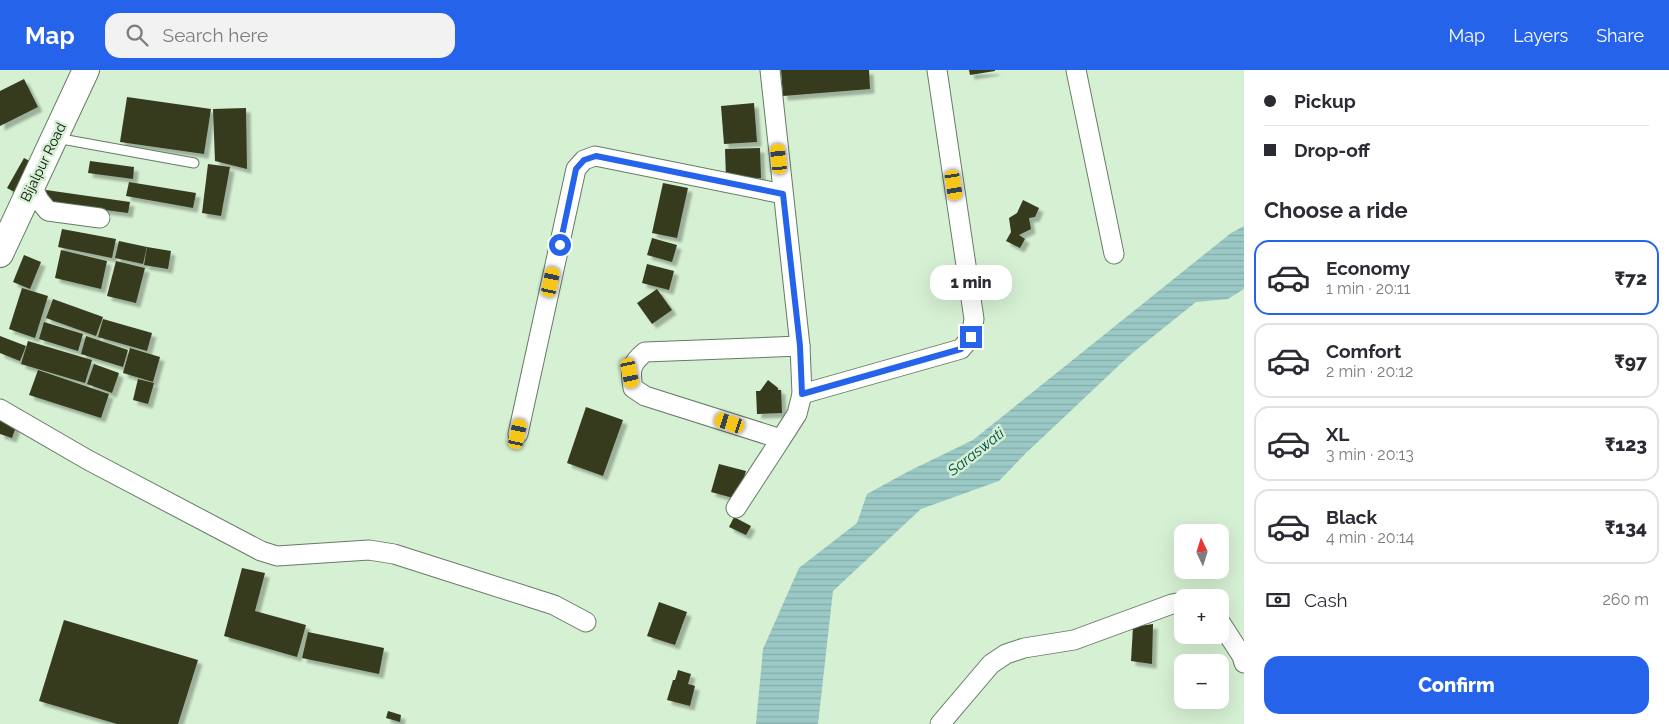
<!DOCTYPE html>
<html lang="en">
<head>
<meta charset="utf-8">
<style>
  :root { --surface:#fff; --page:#f2f2f3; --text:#2b2b33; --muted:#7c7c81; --line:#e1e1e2; --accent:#2563eb }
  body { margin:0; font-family:Raleway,sans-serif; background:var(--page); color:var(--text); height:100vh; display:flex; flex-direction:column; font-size:19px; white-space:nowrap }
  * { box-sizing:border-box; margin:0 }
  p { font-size:16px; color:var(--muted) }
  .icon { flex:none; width:28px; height:28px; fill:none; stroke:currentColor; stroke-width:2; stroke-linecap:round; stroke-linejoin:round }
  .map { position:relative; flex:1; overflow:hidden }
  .sheet { display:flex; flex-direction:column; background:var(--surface); width:425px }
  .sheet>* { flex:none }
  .top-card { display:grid; align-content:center; height:110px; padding:0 20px; background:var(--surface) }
  .needle { width:32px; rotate:356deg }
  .controls { position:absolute; left:1174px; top:454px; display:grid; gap:10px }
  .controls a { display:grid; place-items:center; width:55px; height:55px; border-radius:10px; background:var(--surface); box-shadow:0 5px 20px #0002; font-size:25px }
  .end { position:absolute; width:22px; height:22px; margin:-11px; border:6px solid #2563eb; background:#fff; box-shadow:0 0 0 2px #fff }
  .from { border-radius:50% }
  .bubble { position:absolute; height:35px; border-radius:15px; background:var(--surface); box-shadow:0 5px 20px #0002; font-size:16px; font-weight:800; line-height:35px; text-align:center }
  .car { position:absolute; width:15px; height:30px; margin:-15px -8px; border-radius:6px; box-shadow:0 0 4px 1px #0007; background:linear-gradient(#f5c518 24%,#345 0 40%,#f5c518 0 76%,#345 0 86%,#f5c518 0) }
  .top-card b { display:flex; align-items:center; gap:18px; height:48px; font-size:19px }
  .top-card b+b { border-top:1px solid var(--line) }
  .top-card i { width:12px; height:12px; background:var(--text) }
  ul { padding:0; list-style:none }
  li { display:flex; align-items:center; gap:15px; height:75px; margin:0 10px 8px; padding:0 10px; border:2px solid var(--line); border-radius:15px }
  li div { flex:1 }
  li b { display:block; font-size:19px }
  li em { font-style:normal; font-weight:800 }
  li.active { border-color:var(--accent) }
  li>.icon { width:45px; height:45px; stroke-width:1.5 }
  h2 { padding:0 20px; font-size:22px; line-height:60px }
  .pay { display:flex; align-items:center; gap:12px; height:55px; padding:0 20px; font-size:19px }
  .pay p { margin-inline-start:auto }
  .button { display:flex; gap:10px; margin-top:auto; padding:10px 20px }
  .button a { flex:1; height:58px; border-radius:15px; background:var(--accent); color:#fff; font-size:20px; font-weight:800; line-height:58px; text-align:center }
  header { display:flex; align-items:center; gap:30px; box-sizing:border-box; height:70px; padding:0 25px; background:var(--accent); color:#fff }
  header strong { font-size:24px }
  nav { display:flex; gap:28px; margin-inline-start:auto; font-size:18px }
  .search { width:350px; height:45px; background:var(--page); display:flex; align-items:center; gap:12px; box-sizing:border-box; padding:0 18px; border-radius:15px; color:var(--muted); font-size:19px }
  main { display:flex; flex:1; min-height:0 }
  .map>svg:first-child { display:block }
  .water { fill:url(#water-rules) }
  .building { fill:#353a1d; filter:url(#shadow) }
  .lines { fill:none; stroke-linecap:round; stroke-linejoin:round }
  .lane-casing { stroke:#657c63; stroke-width:11 }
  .street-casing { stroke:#657c63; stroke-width:21 }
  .secondary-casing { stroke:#657c63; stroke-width:28 }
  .lane { stroke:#fff; stroke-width:9 }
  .street { stroke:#fff; stroke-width:19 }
  .secondary { stroke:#fff; stroke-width:26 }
  .route { stroke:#2563eb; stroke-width:6 }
  .labels { text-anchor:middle; stroke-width:5; stroke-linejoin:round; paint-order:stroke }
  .street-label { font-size:14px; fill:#081108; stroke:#d6f0d3 }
  .water-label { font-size:15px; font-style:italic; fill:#024a48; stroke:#d6f0d3 }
</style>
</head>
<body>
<header>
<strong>Map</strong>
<div class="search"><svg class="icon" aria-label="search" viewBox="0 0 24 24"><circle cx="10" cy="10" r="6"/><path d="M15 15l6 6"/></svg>Search here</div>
<nav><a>Map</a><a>Layers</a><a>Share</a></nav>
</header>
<main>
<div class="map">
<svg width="1244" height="654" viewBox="0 0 1244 654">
  <defs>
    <pattern id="water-rules" width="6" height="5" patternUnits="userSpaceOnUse" patternTransform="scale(1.25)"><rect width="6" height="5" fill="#9bc9c6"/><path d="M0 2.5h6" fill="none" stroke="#84aca9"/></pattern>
    <filter id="shadow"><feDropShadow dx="4.5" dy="4.5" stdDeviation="1" flood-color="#0004"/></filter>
  </defs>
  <rect width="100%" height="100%" fill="#d6f0d3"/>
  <path class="water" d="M 1244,156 L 1244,219 L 1228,229 L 1196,232 L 1130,285 L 1025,384 L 999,411 L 921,439 L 833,521 L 818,654 L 756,654 L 763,579 L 799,498 L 857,453 L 867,424 L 909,401 L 973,370 L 1231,163 Z"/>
  <g class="building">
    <path d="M 781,0 L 869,0 L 870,19 L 783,26 Z"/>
    <path d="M 969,0 L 995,0 L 995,1 L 970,5 Z"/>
    <path d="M 24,9 L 38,37 L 0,56 L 0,21 Z"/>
    <path d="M 127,27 L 211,39 L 204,84 L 120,72 Z"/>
    <path d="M 754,33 L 757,72 L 724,74 L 721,36 Z"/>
    <path d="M 246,38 L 247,99 L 215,91 L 213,39 Z"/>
    <path d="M 760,78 L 761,108 L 726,109 L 725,79 Z"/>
    <path d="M 24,88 L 37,95 L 20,125 L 7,118 Z"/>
    <path d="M 90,91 L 134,97 L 133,109 L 88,103 Z"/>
    <path d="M 208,94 L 230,97 L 221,146 L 202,143 Z"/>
    <path d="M 129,112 L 196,123 L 193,138 L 126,126 Z"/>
    <path d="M 663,113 L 688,118 L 677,168 L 652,163 Z"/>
    <path d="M 46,120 L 130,132 L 128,143 L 45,132 Z"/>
    <path d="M 1023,130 L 1039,138 L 1035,147 L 1029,148 L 1031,159 L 1019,165 L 1025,169 L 1020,178 L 1006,171 L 1011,162 L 1009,148 L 1017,143 Z"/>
    <path d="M 62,159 L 116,169 L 112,188 L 58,177 Z"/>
    <path d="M 652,168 L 677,175 L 672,192 L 647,185 Z"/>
    <path d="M 119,171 L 147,177 L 143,194 L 115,188 Z"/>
    <path d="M 147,177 L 171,181 L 168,199 L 144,195 Z"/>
    <path d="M 61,180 L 107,191 L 101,219 L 55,208 Z"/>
    <path d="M 24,185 L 41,192 L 30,219 L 13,212 Z"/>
    <path d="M 116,191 L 145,198 L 136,233 L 107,226 Z"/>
    <path d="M 647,194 L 674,201 L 669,220 L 642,213 Z"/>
    <path d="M 22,218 L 48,226 L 35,268 L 9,259 Z"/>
    <path d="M 657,219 L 672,240 L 652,254 L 637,233 Z"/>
    <path d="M 53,229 L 103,247 L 96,266 L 46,248 Z"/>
    <path d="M 103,249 L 152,263 L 147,281 L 98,267 Z"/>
    <path d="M 44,252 L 83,264 L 78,281 L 39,269 Z"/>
    <path d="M 0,266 L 26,276 L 20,291 L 0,283 Z"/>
    <path d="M 86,266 L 128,280 L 123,297 L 81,284 Z"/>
    <path d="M 28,271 L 92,290 L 85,313 L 21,294 Z"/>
    <path d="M 130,278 L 160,287 L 153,312 L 123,303 Z"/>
    <path d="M 94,294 L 119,303 L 112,323 L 87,314 Z"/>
    <path d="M 38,300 L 109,324 L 101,348 L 29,325 Z"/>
    <path d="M 138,309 L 154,313 L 148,334 L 133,330 Z"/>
    <path d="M 768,310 L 778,318 L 778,320 L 781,320 L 782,343 L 757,344 L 756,321 L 760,321 Z"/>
    <path d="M 586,337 L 623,350 L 603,406 L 567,393 Z"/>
    <path d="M 0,349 L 17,354 L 12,368 L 0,364 Z"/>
    <path d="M 719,394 L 746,401 L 737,429 L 711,422 Z"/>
    <path d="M 734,447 L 751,456 L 746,465 L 729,457 Z"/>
    <path d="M 242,498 L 265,503 L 255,541 L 306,555 L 297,587 L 224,566 Z"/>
    <path d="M 659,532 L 687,542 L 675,575 L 647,566 Z"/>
    <path d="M 64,550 L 198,590 L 178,654 L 117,654 L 39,631 Z"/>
    <path d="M 1153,554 L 1152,594 L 1131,591 L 1133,557 Z"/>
    <path d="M 308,562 L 384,578 L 379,604 L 302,588 Z"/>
    <path d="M 678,600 L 691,604 L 688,614 L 695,616 L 690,636 L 667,630 L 673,610 L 675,610 Z"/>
    <path d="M 388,641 L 401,645 L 400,652 L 386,648 Z"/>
  </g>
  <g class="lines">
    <g class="lane-casing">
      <path id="lane" d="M 56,68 L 194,93"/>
    </g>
    <g class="street-casing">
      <g id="street">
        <path d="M 770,0 L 800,276"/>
        <path d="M 1076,0 L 1114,184"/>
        <path d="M 32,116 L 39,130 L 48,141 L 100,148"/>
        <path d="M 802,324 L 961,279 L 971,267 L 974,249 L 937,0"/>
        <path d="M 0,339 L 88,390 L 261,481 L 277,486 L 369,480 L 394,484 L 554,535 L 586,552"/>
        <path d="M 518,364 L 576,99 L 584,90 L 595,86 L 783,124"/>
        <path d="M 736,438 L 781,369 L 645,326 L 633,318 C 630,301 630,294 645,282 L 800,276 L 802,324 L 797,344 L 781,369"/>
        <path d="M 1220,552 L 1242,586 L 1244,593"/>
        <path d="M 940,654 L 991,594 L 1006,584 L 1024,578 L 1074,570 L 1172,534 L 1182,532"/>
      </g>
    </g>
    <g class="secondary-casing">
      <path id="secondary" d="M 0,184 L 86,0"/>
    </g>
    <use href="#lane" class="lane"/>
    <use href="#street" class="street"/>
    <use href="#secondary" class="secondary"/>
  </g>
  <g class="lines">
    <path class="route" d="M 560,175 L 576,99 L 584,90 L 596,86 L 783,124 L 800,276 L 802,324 L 961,279 L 971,267"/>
  </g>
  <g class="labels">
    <g class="street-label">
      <text transform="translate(43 92) rotate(-64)" y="5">Bijalpur Road</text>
    </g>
    <g class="water-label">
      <text transform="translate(976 382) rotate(-38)" y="5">Saraswati</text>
    </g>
  </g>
</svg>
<div class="controls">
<a><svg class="needle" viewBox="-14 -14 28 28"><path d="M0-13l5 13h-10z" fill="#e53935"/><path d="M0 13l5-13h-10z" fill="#7c7c81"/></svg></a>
<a>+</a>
<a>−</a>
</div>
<i class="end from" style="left:560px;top:175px"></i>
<i class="end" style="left:971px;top:267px"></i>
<div class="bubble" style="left:930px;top:195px;width:82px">1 min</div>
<i class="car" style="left:779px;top:89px;rotate:354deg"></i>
<i class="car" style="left:954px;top:115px;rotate:171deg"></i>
<i class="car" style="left:551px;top:212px;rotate:12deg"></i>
<i class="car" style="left:630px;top:303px;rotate:168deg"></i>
<i class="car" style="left:730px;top:353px;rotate:288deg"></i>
<i class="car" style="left:518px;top:364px;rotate:12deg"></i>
</div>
<section class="sheet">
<div class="top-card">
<b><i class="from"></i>Pickup</b>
<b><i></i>Drop-off</b>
</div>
<h2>Choose a ride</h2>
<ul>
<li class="active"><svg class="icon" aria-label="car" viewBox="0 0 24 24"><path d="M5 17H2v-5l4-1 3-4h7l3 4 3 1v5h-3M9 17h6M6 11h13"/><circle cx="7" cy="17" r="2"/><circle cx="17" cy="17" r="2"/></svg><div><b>Economy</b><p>1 min · 20:11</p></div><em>₹72</em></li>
<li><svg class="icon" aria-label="car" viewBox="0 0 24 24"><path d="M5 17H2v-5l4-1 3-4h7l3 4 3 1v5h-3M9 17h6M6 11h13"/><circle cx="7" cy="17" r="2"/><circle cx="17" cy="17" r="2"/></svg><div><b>Comfort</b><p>2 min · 20:12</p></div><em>₹97</em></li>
<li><svg class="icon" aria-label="car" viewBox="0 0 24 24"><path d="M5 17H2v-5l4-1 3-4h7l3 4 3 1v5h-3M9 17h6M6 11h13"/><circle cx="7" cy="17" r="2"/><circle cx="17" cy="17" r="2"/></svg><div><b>XL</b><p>3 min · 20:13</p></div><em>₹123</em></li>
<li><svg class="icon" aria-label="car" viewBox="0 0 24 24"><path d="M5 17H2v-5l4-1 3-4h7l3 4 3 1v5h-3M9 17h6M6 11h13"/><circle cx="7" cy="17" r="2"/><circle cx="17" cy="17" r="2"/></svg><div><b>Black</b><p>4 min · 20:14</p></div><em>₹134</em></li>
</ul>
<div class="pay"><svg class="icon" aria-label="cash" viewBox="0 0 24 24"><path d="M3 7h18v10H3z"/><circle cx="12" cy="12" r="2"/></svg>Cash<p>260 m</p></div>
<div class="button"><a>Confirm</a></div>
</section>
</main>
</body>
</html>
